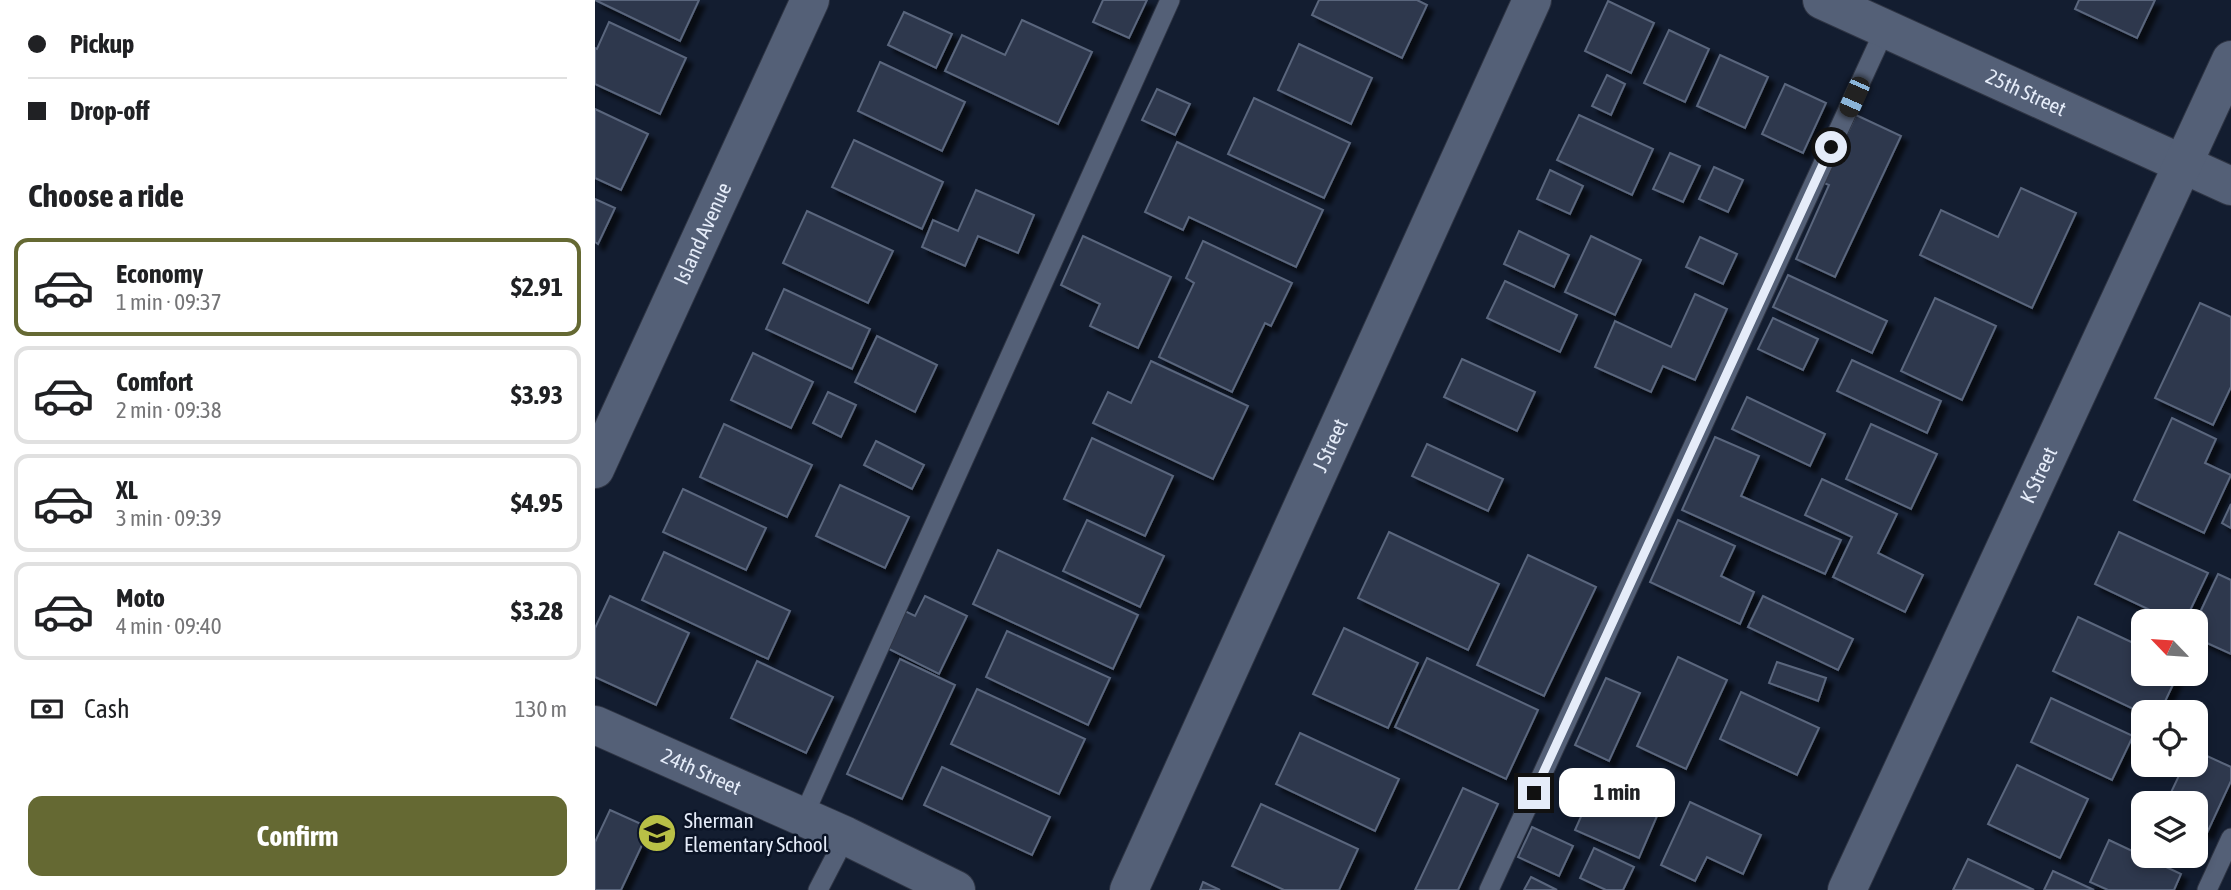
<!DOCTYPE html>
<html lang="en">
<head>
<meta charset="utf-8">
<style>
  :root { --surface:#fff; --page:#f6f6f6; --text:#202124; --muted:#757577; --line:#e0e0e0; --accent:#656933 }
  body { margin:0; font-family:"Asap Condensed",sans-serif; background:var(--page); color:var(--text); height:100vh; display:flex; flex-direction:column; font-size:26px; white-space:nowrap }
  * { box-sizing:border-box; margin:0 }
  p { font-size:23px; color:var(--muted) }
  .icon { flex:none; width:38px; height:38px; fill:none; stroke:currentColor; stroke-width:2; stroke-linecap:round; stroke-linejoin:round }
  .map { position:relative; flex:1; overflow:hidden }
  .sheet { display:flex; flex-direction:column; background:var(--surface); width:595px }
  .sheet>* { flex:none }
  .top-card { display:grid; align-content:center; height:154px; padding:0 28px; background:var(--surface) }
  .needle { width:46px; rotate:295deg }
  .fabs { position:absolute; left:1536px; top:609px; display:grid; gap:14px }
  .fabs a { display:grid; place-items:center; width:77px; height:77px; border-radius:14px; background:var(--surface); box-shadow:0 4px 10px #0003; font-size:35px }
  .end { position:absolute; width:32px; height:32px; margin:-16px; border:9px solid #e5ecf9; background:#111; box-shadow:0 0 0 4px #111 }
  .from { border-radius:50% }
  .bubble { position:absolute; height:49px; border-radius:14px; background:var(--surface); box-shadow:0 4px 10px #0003; font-size:23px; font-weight:700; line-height:49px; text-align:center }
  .car { position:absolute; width:21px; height:42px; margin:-21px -10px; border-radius:9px; box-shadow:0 0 5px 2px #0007; background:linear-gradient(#222 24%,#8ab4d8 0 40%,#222 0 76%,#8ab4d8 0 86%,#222 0) }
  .top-card b { display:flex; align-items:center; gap:24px; height:66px; font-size:26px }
  .top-card b+b { border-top:2px solid var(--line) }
  .top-card i { width:18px; height:18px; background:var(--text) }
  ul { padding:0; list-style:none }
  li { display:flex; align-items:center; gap:21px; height:98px; margin:0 14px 10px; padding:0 14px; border:4px solid var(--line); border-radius:14px }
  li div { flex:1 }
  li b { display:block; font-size:26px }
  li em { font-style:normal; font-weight:700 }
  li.current { border-color:var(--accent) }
  li>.icon { width:63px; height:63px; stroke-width:1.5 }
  h2 { padding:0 28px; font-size:32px; line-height:84px }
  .pay { display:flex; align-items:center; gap:18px; height:77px; padding:0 28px; font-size:26px }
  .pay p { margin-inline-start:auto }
  .primary-button { display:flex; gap:14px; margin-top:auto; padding:14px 28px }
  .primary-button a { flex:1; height:80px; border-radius:14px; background:var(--accent); color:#fff; font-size:28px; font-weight:700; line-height:80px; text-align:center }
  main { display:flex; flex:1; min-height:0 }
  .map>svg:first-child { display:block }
  .building { fill:#2e384d; stroke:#5a667d; stroke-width:2; filter:url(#shadow) }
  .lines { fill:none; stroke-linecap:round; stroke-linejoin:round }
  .lane-casing { stroke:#2f3544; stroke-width:21 }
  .street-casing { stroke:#2f3544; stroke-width:40 }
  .secondary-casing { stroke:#2f3544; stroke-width:40 }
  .lane { stroke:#546077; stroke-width:19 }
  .street { stroke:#546077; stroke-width:38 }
  .secondary { stroke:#546077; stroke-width:38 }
  .route { stroke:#e5ecf9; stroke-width:9 }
  .labels { text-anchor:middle; stroke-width:5; stroke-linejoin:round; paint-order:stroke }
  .street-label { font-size:21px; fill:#e5ecf9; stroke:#0b1426 }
  .poi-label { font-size:21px; fill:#e5ecf9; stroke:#0b1426; text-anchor:start }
</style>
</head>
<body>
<main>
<section class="sheet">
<div class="top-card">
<b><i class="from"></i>Pickup</b>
<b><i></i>Drop-off</b>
</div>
<h2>Choose a ride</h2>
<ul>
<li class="current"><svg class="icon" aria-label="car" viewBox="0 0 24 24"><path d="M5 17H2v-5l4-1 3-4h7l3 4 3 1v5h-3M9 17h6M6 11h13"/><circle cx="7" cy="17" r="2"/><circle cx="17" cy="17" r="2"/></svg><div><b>Economy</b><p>1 min · 09:37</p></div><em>$2.91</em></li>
<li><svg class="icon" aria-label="car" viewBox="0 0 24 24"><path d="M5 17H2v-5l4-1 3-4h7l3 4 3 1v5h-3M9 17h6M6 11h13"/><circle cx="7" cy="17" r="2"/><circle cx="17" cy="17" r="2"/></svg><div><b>Comfort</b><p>2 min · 09:38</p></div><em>$3.93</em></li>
<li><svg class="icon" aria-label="car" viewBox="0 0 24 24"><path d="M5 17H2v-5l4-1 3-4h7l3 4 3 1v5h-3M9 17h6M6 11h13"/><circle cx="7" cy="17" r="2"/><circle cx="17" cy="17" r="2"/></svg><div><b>XL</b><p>3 min · 09:39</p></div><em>$4.95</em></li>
<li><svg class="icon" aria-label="car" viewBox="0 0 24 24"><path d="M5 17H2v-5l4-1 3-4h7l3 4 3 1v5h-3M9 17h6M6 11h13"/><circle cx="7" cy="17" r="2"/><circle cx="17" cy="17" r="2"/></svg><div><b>Moto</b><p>4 min · 09:40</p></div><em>$3.28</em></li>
</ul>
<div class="pay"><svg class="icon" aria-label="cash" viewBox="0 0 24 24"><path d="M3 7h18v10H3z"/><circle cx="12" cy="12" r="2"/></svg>Cash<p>130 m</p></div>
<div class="primary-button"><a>Confirm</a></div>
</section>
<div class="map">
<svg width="1636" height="890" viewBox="0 0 1636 890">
  <defs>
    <filter id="shadow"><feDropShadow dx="6" dy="6" stdDeviation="2" flood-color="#0009"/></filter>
  </defs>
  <rect width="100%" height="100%" fill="#131d30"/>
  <g class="building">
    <path d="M 0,0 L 104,0 L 85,41 Z"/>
    <path d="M 508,0 L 552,0 L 534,38 L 498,22 Z"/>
    <path d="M 724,0 L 822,0 L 832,5 L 807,58 L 717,15 Z"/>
    <path d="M 1484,0 L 1560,0 L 1542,38 L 1480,9 Z"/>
    <path d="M 1013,1 L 1059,23 L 1036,73 L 990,51 Z"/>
    <path d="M 309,12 L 357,34 L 341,68 L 293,45 Z"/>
    <path d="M 427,20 L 497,52 L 463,124 L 350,71 L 367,35 L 410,55 Z"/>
    <path d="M 14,22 L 91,58 L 65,114 L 0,84 L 0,48 L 2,49 Z"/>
    <path d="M 1074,30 L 1114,49 L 1090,102 L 1049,83 Z"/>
    <path d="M 704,44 L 777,78 L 756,124 L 683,90 Z"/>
    <path d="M 1125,55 L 1173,77 L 1150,128 L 1102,106 Z"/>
    <path d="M 285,62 L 370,102 L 347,151 L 263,111 Z"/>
    <path d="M 1012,75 L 1030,84 L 1016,115 L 997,106 Z"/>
    <path d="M 1190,84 L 1231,103 L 1208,153 L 1167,134 Z"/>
    <path d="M 562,89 L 595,104 L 580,135 L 547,120 Z"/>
    <path d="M 659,98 L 755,143 L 729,198 L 633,154 Z"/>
    <path d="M 0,109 L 53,134 L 26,190 L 0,178 Z"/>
    <path d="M 984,115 L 1058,149 L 1037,195 L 962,160 Z"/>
    <path d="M 1261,115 L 1306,136 L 1240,277 L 1201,259 L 1234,185 L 1229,183 Z"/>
    <path d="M 259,140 L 348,182 L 327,229 L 237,187 Z"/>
    <path d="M 582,142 L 728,210 L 701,267 L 594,217 L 588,230 L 550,212 Z"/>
    <path d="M 1075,153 L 1105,166 L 1088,202 L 1058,189 Z"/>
    <path d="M 1119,167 L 1148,180 L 1133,212 L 1104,199 Z"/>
    <path d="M 955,170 L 988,186 L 975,214 L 942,199 Z"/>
    <path d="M 1426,188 L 1481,213 L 1437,308 L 1325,255 L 1346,210 L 1403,237 Z"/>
    <path d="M 381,190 L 439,215 L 423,253 L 383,236 L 370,266 L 327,247 L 338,220 L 363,231 Z"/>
    <path d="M 0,199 L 20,208 L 3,244 L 0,242 Z"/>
    <path d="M 212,211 L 298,251 L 273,303 L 188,263 Z"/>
    <path d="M 924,231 L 974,255 L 959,287 L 909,264 Z"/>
    <path d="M 488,236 L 576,277 L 543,348 L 495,326 L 505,304 L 466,285 Z"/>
    <path d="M 996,236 L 1046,260 L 1020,315 L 970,292 Z"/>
    <path d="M 1105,237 L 1142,254 L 1128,284 L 1091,267 Z"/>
    <path d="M 608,241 L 697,283 L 676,326 L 670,323 L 637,392 L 564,357 L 599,283 L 591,278 Z"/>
    <path d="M 1193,275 L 1292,321 L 1277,353 L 1178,307 Z"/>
    <path d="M 910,281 L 982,315 L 965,352 L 892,318 Z"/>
    <path d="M 189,289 L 275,329 L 257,369 L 171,329 Z"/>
    <path d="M 1100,294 L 1132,309 L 1100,380 L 1068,366 L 1056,392 L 1000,367 L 1020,321 L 1076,347 Z"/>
    <path d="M 1340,298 L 1401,326 L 1367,400 L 1306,371 Z"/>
    <path d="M 1605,303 L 1636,317 L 1636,387 L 1618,425 L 1560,398 Z"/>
    <path d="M 1178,318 L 1223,339 L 1208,370 L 1163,349 Z"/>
    <path d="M 282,336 L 342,365 L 320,412 L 260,382 Z"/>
    <path d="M 158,353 L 218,382 L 196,428 L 136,400 Z"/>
    <path d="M 867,359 L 940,392 L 922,431 L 849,397 Z"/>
    <path d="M 1257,360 L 1346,401 L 1332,433 L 1242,391 Z"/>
    <path d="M 556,361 L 653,406 L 618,479 L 498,423 L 513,392 L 536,403 Z"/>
    <path d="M 233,392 L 261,405 L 246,437 L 218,423 Z"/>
    <path d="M 1152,397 L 1230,434 L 1215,466 L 1137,429 Z"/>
    <path d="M 1577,418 L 1621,439 L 1610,463 L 1636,475 L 1609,533 L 1539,500 Z"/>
    <path d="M 129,424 L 217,465 L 192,517 L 105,477 Z"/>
    <path d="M 1276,424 L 1342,454 L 1316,509 L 1251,479 Z"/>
    <path d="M 1120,437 L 1164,456 L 1146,496 L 1246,540 L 1230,574 L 1087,510 Z"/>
    <path d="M 497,438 L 578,476 L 550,536 L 469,499 Z"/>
    <path d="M 281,441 L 329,465 L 317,489 L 269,465 Z"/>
    <path d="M 832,444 L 908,479 L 893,511 L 817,476 Z"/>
    <path d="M 1227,479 L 1302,514 L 1283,553 L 1328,575 L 1310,612 L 1238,577 L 1257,537 L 1210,515 Z"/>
    <path d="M 245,485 L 314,517 L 290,568 L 221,536 Z"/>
    <path d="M 88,489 L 171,528 L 151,570 L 68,532 Z"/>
    <path d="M 1636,504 L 1636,528 L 1627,523 Z"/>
    <path d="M 492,520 L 569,556 L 545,607 L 468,571 Z"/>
    <path d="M 1083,520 L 1140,546 L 1126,576 L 1159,592 L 1145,624 L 1055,582 Z"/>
    <path d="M 794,532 L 904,584 L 873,650 L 763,598 Z"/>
    <path d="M 1524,532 L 1613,573 L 1590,621 L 1578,621 L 1500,584 Z"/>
    <path d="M 403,550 L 543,615 L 518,669 L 378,604 Z"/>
    <path d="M 69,552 L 195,611 L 173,659 L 47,600 Z"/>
    <path d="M 933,555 L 1001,587 L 949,696 L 882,665 Z"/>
    <path d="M 1623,574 L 1636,580 L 1636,654 L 1601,638 L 1601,621 Z"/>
    <path d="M 15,596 L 94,633 L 61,705 L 0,677 L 0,628 Z"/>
    <path d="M 330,596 L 372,616 L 344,674 L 292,648 L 310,611 L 320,616 Z"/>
    <path d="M 1168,596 L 1258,639 L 1243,670 L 1153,627 Z"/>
    <path d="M 1483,617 L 1549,648 L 1549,674 L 1583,674 L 1565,712 L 1549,714 L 1458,671 Z"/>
    <path d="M 749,628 L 823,663 L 793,728 L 718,694 Z"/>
    <path d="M 412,631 L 515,678 L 493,725 L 391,677 Z"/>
    <path d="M 1083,657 L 1132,680 L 1091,769 L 1042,746 Z"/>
    <path d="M 832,658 L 943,710 L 911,779 L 800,727 Z"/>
    <path d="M 305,659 L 360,685 L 307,799 L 252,774 Z"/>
    <path d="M 162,661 L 238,697 L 211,753 L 136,718 Z"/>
    <path d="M 1182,662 L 1231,678 L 1223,701 L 1174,683 Z"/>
    <path d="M 1011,678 L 1045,693 L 1014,761 L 980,745 Z"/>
    <path d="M 382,689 L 490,739 L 464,794 L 356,744 Z"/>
    <path d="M 1146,692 L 1224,728 L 1202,775 L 1125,739 Z"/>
    <path d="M 1456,698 L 1538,736 L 1517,780 L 1436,742 Z"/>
    <path d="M 705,733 L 804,779 L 780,831 L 681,784 Z"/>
    <path d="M 1601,751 L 1636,767 L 1636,781 L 1612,833 L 1601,828 L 1601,803 L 1571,803 L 1589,765 L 1601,765 Z"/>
    <path d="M 1422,765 L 1493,799 L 1465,858 L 1393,824 Z"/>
    <path d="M 347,767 L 455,817 L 437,855 L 329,805 Z"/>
    <path d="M 1005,774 L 1068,802 L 1044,858 L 980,830 Z"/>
    <path d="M 868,788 L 903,804 L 863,890 L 820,890 Z"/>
    <path d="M 1095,802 L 1166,835 L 1148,874 L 1112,857 L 1100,881 L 1066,865 Z"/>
    <path d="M 666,804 L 763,849 L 744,890 L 689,890 L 637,866 Z"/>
    <path d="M 15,810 L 55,828 L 26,890 L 0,890 L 0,842 Z"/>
    <path d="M 937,827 L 978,846 L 964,876 L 923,857 Z"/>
    <path d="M 1514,840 L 1586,874 L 1579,890 L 1513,890 L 1495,882 Z"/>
    <path d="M 999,848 L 1039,867 L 1028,890 L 1011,890 L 985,878 Z"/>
    <path d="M 1373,859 L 1439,890 L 1358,890 Z"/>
    <path d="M 1458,871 L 1499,890 L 1449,890 Z"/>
    <path d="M 936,877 L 962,890 L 929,890 Z"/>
    <path d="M 608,882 L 625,890 L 605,890 Z"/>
  </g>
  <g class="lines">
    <g class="lane-casing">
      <g id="lane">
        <path d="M 208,817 L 575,0"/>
        <path d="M 223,890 L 251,836"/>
        <path d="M 894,890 L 1290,29"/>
        <path d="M 1612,890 L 1636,838"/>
      </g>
    </g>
    <g class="street-casing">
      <g id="street">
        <path id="s1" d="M 534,890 L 937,0"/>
      </g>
    </g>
    <g class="secondary-casing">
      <g id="secondary">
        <path id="s2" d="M 1227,0 L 1636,186"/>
        <path id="s3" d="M 0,469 L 215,0"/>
        <path id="s4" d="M 0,725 L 251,836 L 361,890"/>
        <path id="s5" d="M 1252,890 L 1636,60"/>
      </g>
    </g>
    <use href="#lane" class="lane"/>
    <use href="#street" class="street"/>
    <use href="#secondary" class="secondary"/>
  </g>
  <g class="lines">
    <path class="route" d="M 939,793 L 1236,147"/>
  </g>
  <defs>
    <g id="school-disc" transform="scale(2.0125)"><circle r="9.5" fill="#b9c046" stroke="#0b1426"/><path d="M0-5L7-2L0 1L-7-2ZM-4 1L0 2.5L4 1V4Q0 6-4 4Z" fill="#111"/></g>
  </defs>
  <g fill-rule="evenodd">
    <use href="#school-disc" x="62" y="833"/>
  </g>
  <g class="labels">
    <g class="street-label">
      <text dy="7" stroke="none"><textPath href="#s2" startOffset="224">25th Street</textPath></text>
      <text dy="7" stroke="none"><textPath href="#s3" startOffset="259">Island Avenue</textPath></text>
      <text dy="7" stroke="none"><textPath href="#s1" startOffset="488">J Street</textPath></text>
      <text dy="7" stroke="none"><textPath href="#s5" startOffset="457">K Street</textPath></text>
      <text dy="7" stroke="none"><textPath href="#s4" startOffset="116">24th Street</textPath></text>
    </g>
    <g class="poi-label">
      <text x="89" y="828">Sherman<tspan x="89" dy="24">Elementary School</tspan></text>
    </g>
  </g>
</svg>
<div class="fabs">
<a><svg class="needle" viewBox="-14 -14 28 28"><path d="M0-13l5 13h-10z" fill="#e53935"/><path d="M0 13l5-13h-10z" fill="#757577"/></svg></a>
<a><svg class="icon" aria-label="locate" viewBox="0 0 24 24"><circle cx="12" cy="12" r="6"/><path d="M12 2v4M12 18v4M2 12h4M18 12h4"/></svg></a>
<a><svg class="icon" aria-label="layers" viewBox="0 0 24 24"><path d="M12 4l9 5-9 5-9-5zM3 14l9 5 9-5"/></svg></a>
</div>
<i class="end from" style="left:1236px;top:147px"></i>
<i class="end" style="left:939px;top:793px"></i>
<div class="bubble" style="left:964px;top:768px;width:116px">1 min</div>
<i class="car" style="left:1259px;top:97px;rotate:204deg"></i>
</div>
</main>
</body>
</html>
